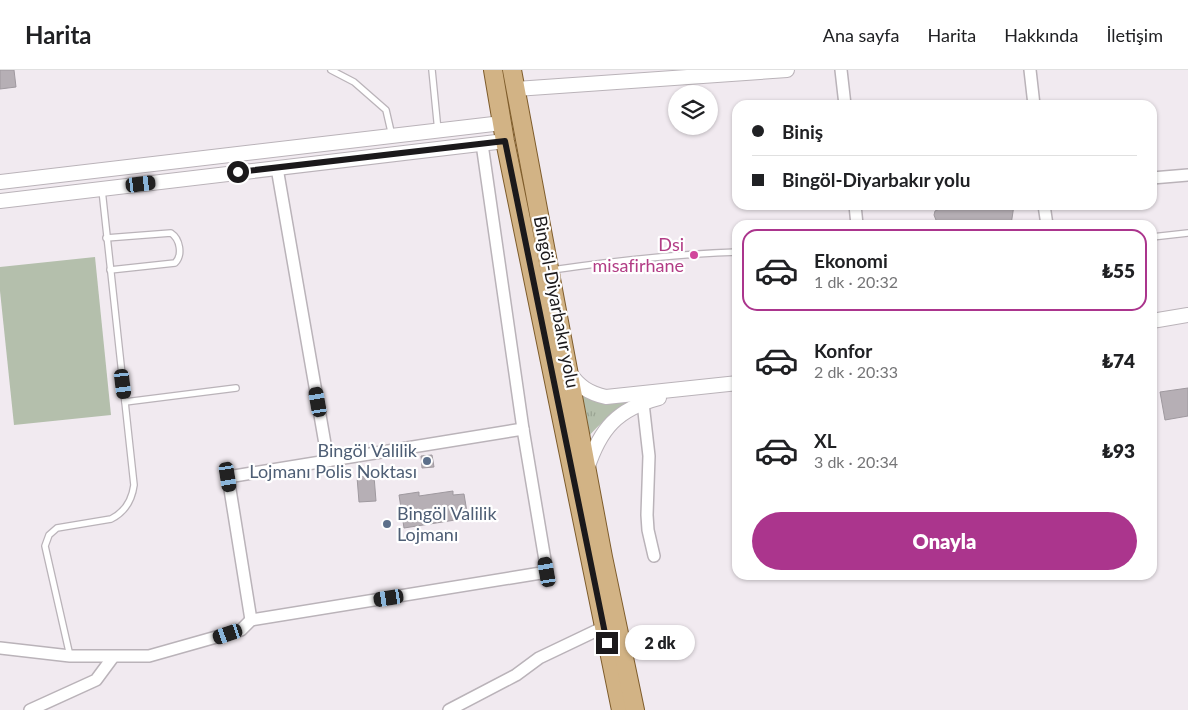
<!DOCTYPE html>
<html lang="tr">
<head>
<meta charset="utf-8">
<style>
  :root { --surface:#fff; --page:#f6f6f6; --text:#202124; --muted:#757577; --line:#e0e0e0; --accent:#ab358d }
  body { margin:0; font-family:Lato,sans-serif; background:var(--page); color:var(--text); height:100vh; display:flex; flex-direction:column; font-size:19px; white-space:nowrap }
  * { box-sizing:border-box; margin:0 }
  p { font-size:16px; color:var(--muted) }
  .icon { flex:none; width:28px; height:28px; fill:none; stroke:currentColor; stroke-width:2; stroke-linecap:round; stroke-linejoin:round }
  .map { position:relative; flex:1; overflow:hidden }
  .sheet { position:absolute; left:732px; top:150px; width:425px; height:360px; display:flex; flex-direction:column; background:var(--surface); border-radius:15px; box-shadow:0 1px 4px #0004 }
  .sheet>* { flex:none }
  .top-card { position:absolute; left:732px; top:30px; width:425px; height:110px; border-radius:15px; box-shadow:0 1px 4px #0004; display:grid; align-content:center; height:110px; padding:0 20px; background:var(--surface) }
  .controls { position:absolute; left:668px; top:15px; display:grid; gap:10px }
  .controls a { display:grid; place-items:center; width:50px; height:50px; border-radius:50%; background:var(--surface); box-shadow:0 1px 4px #0004; font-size:25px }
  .end { position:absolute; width:22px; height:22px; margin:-11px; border:6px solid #1b191b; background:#fff; box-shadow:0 0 0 2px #fff }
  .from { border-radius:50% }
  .bubble { position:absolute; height:35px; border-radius:18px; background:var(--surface); box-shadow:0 1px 4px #0004; font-size:16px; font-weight:800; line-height:35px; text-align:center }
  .car { position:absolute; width:15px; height:30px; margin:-15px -8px; border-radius:6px; box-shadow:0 0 4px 1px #0007; background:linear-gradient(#222 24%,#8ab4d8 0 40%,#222 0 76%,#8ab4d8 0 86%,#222 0) }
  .top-card b { display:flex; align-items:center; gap:18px; height:48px; font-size:19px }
  .top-card b+b { border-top:1px solid var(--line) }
  .top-card i { width:12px; height:12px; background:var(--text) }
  ul { padding:9px 0 0; list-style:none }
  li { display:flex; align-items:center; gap:15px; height:82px; margin:0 10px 8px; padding:0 10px; border:2px solid transparent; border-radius:15px }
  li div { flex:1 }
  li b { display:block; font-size:19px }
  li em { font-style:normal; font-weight:800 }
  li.active { border-color:var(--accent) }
  li>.icon { width:45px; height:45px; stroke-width:1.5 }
  .cta { display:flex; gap:10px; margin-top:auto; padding:10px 20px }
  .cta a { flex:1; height:58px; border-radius:30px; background:var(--accent); color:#fff; font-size:20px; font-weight:800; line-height:58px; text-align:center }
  header { display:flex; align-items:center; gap:30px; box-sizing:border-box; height:70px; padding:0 25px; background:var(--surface); border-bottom:1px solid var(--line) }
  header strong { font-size:24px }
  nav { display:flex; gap:28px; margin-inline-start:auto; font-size:18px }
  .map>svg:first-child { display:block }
  .grass { fill:url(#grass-tufts) }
  .pitch { fill:#b4bfac }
  .building { fill:#b6afb5; stroke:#9f999f }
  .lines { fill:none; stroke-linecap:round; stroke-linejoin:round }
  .service-casing { stroke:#bab3b9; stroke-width:8 }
  .minor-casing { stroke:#bab3b9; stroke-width:14 }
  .tertiary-casing { stroke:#bab3b9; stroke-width:16 }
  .primary-casing { stroke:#7e5c2b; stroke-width:20 }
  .service { stroke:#fff; stroke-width:5.5 }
  .minor { stroke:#fff; stroke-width:11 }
  .tertiary { stroke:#fff; stroke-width:14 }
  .primary { stroke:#d2b385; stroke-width:18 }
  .route { stroke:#1b191b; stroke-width:6 }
  .hotel-dot { fill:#d1479c; stroke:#fff; stroke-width:2 }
  .service-dot { fill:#5c6f8a; stroke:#fff; stroke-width:2 }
  .labels { text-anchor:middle; stroke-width:4.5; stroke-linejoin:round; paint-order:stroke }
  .hotel-label { font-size:18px; fill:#b23c85; stroke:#fff; text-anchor:end }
  .street-label { font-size:18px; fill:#1b191b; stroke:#fff }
  .service-label { font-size:18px; fill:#4e5e75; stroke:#fff; text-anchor:end }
</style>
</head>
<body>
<header>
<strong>Harita</strong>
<nav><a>Ana sayfa</a><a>Harita</a><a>Hakkında</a><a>İletişim</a></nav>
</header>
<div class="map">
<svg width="1188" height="640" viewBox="0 0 1188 640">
  <defs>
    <pattern id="grass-tufts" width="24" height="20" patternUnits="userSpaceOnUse" patternTransform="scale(1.25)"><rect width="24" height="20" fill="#b4bfac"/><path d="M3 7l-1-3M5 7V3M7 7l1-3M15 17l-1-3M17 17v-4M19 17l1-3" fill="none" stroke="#9aa493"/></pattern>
  </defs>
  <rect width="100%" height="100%" fill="#f1eaf0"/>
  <path class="grass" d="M 579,322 L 645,327 C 618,338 607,346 588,367 Z"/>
  <path class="pitch" d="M 95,187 L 111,345 L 14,355 L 0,221 L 0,197 Z"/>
  <g class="building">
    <path d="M 0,0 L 14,0 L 16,17 L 0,19 Z"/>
    <path d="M 948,135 L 1014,135 L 1011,155 L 938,155 L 934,145 L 935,141 Z"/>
    <path d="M 1152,307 L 1156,357 L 1152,357 Z"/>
    <path d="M 1188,318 L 1188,346 L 1165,350 L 1160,322 Z"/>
    <path d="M 432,385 L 434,397 L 422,398 L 421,386 Z"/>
    <path d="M 374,406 L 376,431 L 359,432 L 357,407 Z"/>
    <path d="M 453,421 L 453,425 L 464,424 L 468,448 L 404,458 L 399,425 L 419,422 L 419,426 Z"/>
  </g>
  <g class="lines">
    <g class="service-casing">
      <g id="service">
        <path d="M 331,0 L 354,12 L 386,40 L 392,66"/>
        <path d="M 432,0 L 438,61"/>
        <path d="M 1152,167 L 1188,163"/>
        <path d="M 106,168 L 171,163 C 180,169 183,185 175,193 L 110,200"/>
        <path d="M 552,200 C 614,191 675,184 738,182"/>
        <path d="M 125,332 L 236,318"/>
        <path d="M 70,586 L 45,476 L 49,465 L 57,458 L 111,449 C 125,442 132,430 134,415 L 102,120"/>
      </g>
    </g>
    <g class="minor-casing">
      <g id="minor">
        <path d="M 841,0 L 845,35"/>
        <path d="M 1030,0 L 1034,35"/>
        <path d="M 277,98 L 328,391"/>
        <path d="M 1152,108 L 1188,105"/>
        <path d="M 855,135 L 857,155"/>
        <path d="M 1044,135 L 1047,155"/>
        <path d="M 643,333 L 649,386 L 647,445 L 648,460 L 654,486"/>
        <path d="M 251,550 L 228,407 L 523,359"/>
        <path d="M 0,578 L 70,586 L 149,586 L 241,560 L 251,550 L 547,502 L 523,359 L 482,74"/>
        <path d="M 30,640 L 96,610 L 113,587"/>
        <path d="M 449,640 L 516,605 L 539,588 L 604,557"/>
      </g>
    </g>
    <g class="tertiary-casing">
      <g id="tertiary">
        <path d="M 516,19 L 787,0"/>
        <path d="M 0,112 L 502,53"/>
        <path d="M 0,131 L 505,71"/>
        <path d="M 1152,251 L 1188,245"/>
        <path d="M 569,302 C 579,317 589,323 606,327 L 738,313"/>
        <path d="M 587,399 C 600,359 617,339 659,328"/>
      </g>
    </g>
    <g class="primary-casing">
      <g id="primary">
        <path d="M 493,0 L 505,71 L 621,640"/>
        <path d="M 512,0 L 603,487 L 635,640"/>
      </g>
    </g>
    <use href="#service" class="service"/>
    <use href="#minor" class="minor"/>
    <use href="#tertiary" class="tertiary"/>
    <use href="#primary" class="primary"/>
  </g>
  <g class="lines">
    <path class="route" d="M 238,102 L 505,71 L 607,573"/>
  </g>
  <circle class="hotel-dot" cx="694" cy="185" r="5"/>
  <g class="service-dot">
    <circle cx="427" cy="391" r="5"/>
    <circle cx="387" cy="454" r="5"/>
  </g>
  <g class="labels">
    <g class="hotel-label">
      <text x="684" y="181">Dsi<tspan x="684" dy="21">misafirhane</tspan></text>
    </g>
    <g class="street-label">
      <text transform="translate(556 232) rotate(79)" y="6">Bingöl-Diyarbakır yolu</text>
    </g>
    <g class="service-label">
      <text x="417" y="387">Bingöl Valilik<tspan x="417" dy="21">Lojmanı Polis Noktası</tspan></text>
      <text x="397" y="450" text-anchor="start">Bingöl Valilik<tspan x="397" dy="21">Lojmanı</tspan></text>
    </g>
  </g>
</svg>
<div class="controls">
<a><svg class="icon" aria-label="layers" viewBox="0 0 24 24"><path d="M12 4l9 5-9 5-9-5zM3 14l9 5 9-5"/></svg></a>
</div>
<i class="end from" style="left:238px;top:102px"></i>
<i class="end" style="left:607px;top:573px"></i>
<div class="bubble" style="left:625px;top:555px;width:70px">2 dk</div>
<i class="car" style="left:141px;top:114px;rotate:83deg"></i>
<i class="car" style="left:123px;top:314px;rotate:173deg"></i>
<i class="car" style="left:318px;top:332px;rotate:350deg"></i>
<i class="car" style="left:228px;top:407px;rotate:171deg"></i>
<i class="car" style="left:547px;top:502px;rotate:350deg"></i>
<i class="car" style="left:389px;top:528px;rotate:261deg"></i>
<i class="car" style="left:228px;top:564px;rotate:251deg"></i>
<div class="top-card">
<b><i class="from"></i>Biniş</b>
<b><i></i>Bingöl-Diyarbakır yolu</b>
</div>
<section class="sheet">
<ul>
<li class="active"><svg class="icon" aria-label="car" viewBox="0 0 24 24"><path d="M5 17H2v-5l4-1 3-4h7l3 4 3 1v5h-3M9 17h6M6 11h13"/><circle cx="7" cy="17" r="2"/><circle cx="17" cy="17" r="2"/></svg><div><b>Ekonomi</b><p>1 dk · 20:32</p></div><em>₺55</em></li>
<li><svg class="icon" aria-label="car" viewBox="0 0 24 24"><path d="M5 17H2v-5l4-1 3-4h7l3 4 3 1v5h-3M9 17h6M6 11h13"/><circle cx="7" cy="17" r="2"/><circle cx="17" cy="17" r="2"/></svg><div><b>Konfor</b><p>2 dk · 20:33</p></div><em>₺74</em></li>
<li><svg class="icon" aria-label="car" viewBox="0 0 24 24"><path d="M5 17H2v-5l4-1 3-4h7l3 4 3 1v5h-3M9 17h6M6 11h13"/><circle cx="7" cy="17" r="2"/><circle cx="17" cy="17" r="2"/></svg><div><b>XL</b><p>3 dk · 20:34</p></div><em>₺93</em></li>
</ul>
<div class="cta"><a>Onayla</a></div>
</section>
</div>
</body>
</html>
